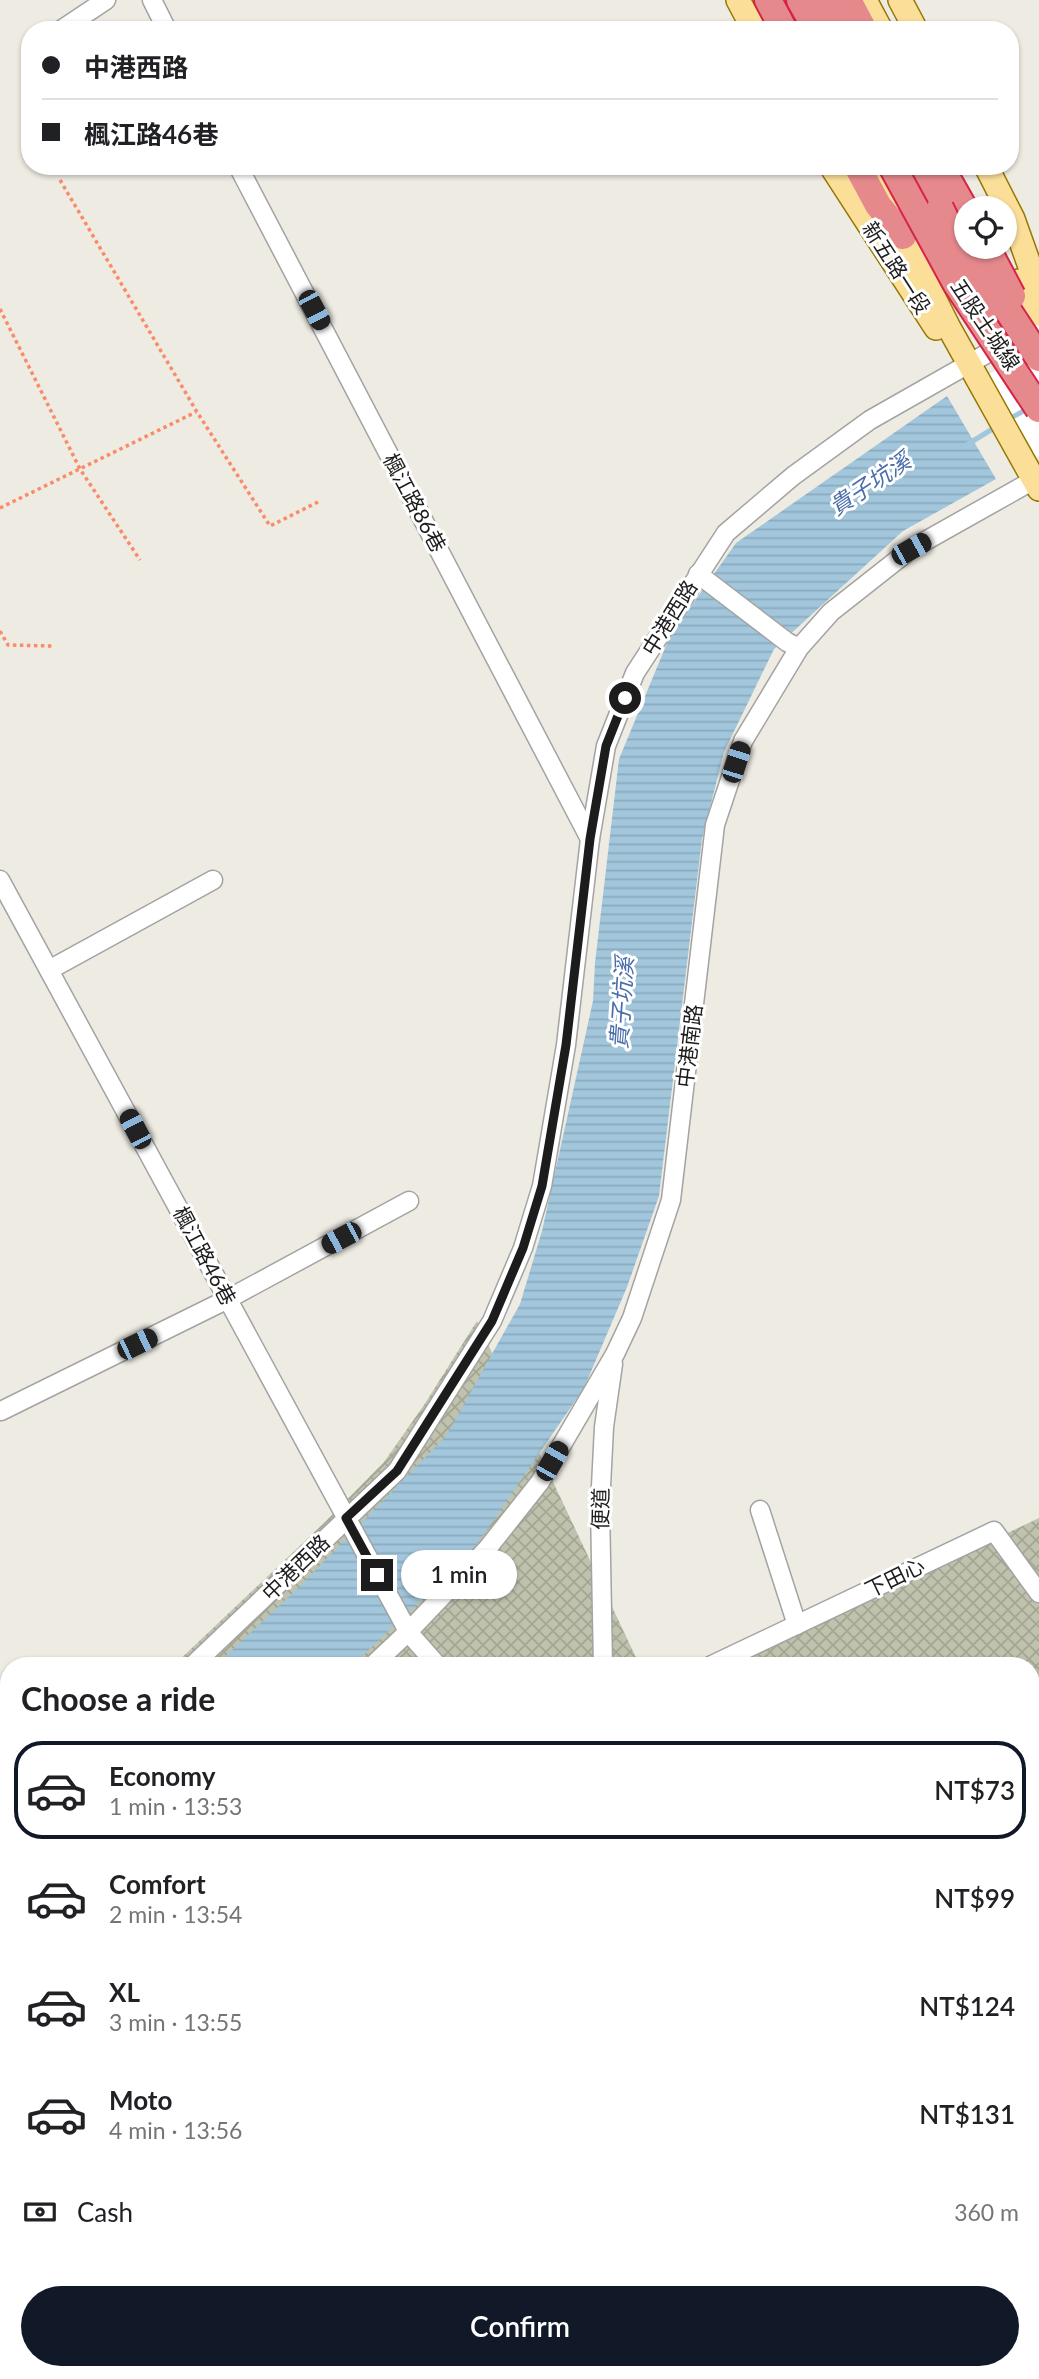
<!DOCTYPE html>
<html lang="en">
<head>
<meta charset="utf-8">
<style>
  :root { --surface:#fff; --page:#f6f6f6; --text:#202124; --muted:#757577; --line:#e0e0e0; --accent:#111827 }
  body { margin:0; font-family:Lato,"Noto Sans TC",sans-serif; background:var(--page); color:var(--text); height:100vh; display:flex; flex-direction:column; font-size:26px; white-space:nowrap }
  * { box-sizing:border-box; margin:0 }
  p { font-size:23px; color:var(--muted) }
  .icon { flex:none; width:38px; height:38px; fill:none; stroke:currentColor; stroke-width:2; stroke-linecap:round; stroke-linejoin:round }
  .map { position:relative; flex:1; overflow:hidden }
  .sheet { position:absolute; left:0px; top:1657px; width:1040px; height:723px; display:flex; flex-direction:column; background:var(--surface); border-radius:28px 28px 0 0; box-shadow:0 2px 5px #0004 }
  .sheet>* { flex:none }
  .hud { position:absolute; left:21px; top:21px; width:998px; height:154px; border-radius:28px; box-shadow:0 2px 5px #0004; display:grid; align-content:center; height:154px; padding:0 21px; background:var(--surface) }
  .fabs { position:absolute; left:954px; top:196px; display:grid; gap:14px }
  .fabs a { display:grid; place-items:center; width:63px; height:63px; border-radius:50%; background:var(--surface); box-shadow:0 2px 5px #0004; font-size:35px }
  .end { position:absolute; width:32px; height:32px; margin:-16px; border:9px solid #1c1c1c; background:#fff; box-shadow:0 0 0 4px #fff }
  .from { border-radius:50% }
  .bubble { position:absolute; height:49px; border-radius:24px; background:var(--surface); box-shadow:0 2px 5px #0004; font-size:23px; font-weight:600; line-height:49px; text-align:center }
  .car { position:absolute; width:21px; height:42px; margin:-21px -10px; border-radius:9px; box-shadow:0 0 5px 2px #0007; background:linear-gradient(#222 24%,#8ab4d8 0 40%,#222 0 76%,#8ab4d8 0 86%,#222 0) }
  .hud b { display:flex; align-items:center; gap:24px; height:66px; font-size:26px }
  .hud b+b { border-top:2px solid var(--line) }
  .hud i { width:18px; height:18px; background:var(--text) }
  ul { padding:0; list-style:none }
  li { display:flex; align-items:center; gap:21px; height:98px; margin:0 14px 10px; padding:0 7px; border:4px solid transparent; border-radius:28px }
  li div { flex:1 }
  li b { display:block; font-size:26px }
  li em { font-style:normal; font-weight:600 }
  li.on { border-color:var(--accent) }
  li>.icon { width:63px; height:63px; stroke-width:1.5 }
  h2 { padding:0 21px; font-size:32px; line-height:84px }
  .pay { display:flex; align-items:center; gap:18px; height:77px; padding:0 21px; font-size:26px }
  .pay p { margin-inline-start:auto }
  .cta { display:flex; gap:14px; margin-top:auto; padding:14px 21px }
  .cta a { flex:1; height:80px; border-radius:42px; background:var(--accent); color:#fff; font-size:28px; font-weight:600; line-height:80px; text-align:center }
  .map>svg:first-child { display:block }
  .construction { fill:url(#construction-cross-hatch) }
  .water { fill:url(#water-rules) }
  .pier { fill:#fff }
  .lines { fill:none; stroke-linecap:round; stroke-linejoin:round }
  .stream { stroke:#a2c6dc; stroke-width:5 }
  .minor-casing { stroke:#a3a3a3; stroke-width:21 }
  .major-casing { stroke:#947801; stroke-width:26 }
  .highway-casing { stroke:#d62448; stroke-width:30 }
  .path { stroke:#f98b68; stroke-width:3.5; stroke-dasharray:3.5 3.5; stroke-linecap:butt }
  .minor { stroke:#fff; stroke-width:18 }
  .major { stroke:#fbdf99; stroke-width:23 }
  .highway { stroke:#e5898d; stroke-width:26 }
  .rail-casing { stroke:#6a6a6a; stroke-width:8 }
  .rail { stroke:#fff; stroke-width:5; stroke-dasharray:16; stroke-linecap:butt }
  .highway-bridge-casing { stroke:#d62448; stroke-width:30; stroke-linecap:butt }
  .highway-bridge { stroke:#e5898d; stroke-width:26 }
  .route { stroke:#1c1c1c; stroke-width:9 }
  .labels { text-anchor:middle; stroke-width:6; stroke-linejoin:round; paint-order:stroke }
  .street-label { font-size:21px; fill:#1c1c1c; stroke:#fff }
  .water-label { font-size:23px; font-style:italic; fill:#4a6dab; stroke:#fff }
</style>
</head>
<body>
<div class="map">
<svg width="1039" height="2379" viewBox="0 0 1039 2379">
  <defs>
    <pattern id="construction-cross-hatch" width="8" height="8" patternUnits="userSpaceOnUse" patternTransform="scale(1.75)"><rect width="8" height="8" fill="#bfc2ad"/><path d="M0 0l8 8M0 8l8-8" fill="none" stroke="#a4a694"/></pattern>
    <pattern id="water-rules" width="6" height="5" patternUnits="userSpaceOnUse" patternTransform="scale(1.75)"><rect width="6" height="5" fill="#a2c6dc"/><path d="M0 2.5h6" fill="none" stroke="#8baabc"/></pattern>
  </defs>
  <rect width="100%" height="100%" fill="#eeebe2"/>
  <g class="construction">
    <path d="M 477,1321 L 640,1666 L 173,1666 L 325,1522 L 384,1462 L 424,1405 Z"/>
    <path d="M 1039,1518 L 1039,2379 L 0,2379 L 0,1829 L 9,1821 L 9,2371 L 1031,2371 L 1031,1666 L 728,1666 Z"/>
  </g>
  <g class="water">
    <path d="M 947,396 L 996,479 L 903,531 L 774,649 L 724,752 L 702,839 L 659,1196 L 627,1287 L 584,1388 L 473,1550 L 352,1666 L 215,1666 L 297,1589 L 446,1436 L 520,1304 L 542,1231 L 593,1001 L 595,963 L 619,759 L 670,636 L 736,543 Z"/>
    <path d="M 9,1862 L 9,1992 L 0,2000 L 0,1872 Z"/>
  </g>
  <path class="pier" d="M 1039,347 L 1039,456 L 1015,470 L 967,386 Z"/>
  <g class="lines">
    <g class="stream">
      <path d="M 1007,420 L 1029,408"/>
      <path d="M 968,444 L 999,425"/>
    </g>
    <g class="minor-casing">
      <g id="minor">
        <path d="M 152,0 L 167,30"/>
        <path d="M 61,30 L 106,0"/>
        <path d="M 238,166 L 590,839"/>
        <path d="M 698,574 L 787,642 L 799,648"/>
        <path d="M 0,880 L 403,1622 L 408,1632 L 438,1666"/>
        <path d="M 49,970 L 213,880"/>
        <path d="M 1,1411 L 228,1299 L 409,1201"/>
        <path d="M 760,1510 L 797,1625"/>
        <path d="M 192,1666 L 397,1471 L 492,1321 L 523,1248 L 542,1186 L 566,1045 L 590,839 L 606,746 L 635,673 L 726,533 L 793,476 L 870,420 L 1039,324"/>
        <path d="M 372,1666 L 408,1632 L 487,1549 L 540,1482 L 615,1354 L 632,1318 L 671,1200 L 715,825 L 743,741 L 799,648 L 831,612 L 911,549 L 1039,477"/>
        <path d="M 603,1666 L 600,1506 L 604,1427 L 613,1364"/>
        <path d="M 710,1666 L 994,1531 L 1039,1593"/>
        <path d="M 0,1847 L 9,1838"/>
        <path d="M 0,2012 L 9,2005"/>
        <path d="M 962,2375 L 1039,2377"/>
      </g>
    </g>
    <g class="major-casing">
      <g id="major">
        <path d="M 738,0 L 754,30"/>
        <path d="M 865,0 L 881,30"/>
        <path d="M 900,0 L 916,30"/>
        <path d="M 831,166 L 936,328"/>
        <path d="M 877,166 L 894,197 L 903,236 L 948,326 L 1039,489"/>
        <path d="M 986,166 L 1013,219 L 1039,292"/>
        <path d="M 1019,281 L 1039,314"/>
        <path d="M 0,2057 L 6,2067 L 5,2099 L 9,2143"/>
        <path d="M 1031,2174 L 1039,2162"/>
        <path d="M 1031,2306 L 1039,2293"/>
        <path d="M 89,2371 L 91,2379"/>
        <path d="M 892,2379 L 897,2371"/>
      </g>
    </g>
    <g class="highway-casing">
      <g id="highway">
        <path d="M 768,0 L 784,30"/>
        <path d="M 800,0 L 817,30"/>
        <path d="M 822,0 L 839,30"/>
        <path d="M 848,0 L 864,30"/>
        <path d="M 857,166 L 878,205 L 903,236"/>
        <path d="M 917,166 L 952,225"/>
        <path d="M 940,166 L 966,212"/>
        <path d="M 1031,2203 L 1039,2192"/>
        <path d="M 1031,2235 L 1039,2222"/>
        <path d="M 1031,2285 L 1039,2273"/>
        <path d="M 909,2379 L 914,2371"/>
      </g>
    </g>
    <g class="path">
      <path d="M 60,180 L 197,412 L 270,526 L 318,502"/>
      <path d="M 0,309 L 80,469 L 140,560"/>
      <path d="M 0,508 L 196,412"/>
      <path d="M 0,631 L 8,645 L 52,646"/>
    </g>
    <use href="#minor" class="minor"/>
    <use href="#major" class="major"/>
    <use href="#highway" class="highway"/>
    <g class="rail-casing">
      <g id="rail">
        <path d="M 1031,2234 L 1039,2222"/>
        <path d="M 1031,2251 L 1039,2239"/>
        <path d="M 931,2379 L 936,2371"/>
      </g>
    </g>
    <use href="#rail" class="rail"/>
    <g class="highway-bridge-casing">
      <g id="highway-bridge">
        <path d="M 892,166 L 956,283 L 1039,409"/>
        <path d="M 940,208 L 988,307"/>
        <path d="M 986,247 L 1012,296"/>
        <path d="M 988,280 L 1039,358"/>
        <path d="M 936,2379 L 941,2371"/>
        <path d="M 966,2379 L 972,2371"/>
      </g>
    </g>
    <use href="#highway-bridge" class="highway-bridge"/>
  </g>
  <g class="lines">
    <path class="route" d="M 377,1575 L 346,1518 L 397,1471 L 492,1321 L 523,1248 L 542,1186 L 566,1045 L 590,839 L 606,746 L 625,698"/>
  </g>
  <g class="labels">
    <g class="street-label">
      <text transform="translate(896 268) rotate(57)" y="7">新五路一段</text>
      <text transform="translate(985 325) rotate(56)" y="7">五股土城線</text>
      <text transform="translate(414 503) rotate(62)" y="7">楓江路86巷</text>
      <text transform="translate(670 618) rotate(-58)" y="7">中港西路</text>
      <text transform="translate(690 1046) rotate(-83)" y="7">中港南路</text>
      <text transform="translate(204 1256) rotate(62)" y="7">楓江路46巷</text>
      <text transform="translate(601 1509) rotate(-89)" y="7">便道</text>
      <text transform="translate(296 1568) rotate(-44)" y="7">中港西路</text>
      <text transform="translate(895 1578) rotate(-26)" y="7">下田心</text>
    </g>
    <g class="water-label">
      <text transform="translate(870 484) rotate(-34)" y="8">貴子坑溪</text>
      <text transform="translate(622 1003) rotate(-86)" y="8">貴子坑溪</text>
    </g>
  </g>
</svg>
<div class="fabs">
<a><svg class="icon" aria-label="locate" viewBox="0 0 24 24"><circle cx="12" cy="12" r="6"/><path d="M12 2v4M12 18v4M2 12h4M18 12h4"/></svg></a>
</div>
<i class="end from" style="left:625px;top:698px"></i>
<i class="end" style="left:377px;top:1575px"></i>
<div class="bubble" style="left:401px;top:1550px;width:116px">1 min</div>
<i class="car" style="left:314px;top:310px;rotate:152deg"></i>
<i class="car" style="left:911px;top:549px;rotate:61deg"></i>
<i class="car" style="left:736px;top:762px;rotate:18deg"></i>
<i class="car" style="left:135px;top:1129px;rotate:332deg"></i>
<i class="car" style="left:341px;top:1238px;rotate:242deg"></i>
<i class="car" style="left:137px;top:1344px;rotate:64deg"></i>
<i class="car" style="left:552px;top:1461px;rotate:30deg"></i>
<div class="hud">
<b><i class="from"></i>中港西路</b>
<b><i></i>楓江路46巷</b>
</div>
<section class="sheet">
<h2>Choose a ride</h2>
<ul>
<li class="on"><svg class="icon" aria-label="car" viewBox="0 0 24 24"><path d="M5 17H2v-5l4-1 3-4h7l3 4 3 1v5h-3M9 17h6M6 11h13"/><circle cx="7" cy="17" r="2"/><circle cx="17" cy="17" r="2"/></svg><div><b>Economy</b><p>1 min · 13:53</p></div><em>NT$73</em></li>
<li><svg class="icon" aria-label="car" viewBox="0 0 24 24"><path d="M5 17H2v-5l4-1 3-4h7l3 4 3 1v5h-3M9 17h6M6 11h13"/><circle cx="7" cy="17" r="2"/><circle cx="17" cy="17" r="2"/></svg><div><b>Comfort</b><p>2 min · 13:54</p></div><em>NT$99</em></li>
<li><svg class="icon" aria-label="car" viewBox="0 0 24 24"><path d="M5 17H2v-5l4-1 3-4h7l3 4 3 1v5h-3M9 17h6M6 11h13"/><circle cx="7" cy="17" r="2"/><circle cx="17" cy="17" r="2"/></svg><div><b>XL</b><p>3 min · 13:55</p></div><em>NT$124</em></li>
<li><svg class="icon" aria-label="car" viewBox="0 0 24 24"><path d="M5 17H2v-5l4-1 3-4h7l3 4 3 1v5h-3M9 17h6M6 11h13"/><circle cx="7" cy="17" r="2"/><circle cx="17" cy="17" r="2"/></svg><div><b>Moto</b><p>4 min · 13:56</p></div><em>NT$131</em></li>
</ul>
<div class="pay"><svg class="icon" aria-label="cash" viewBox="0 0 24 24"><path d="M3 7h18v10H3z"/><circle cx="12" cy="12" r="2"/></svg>Cash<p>360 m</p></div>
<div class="cta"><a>Confirm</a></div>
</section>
</div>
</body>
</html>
